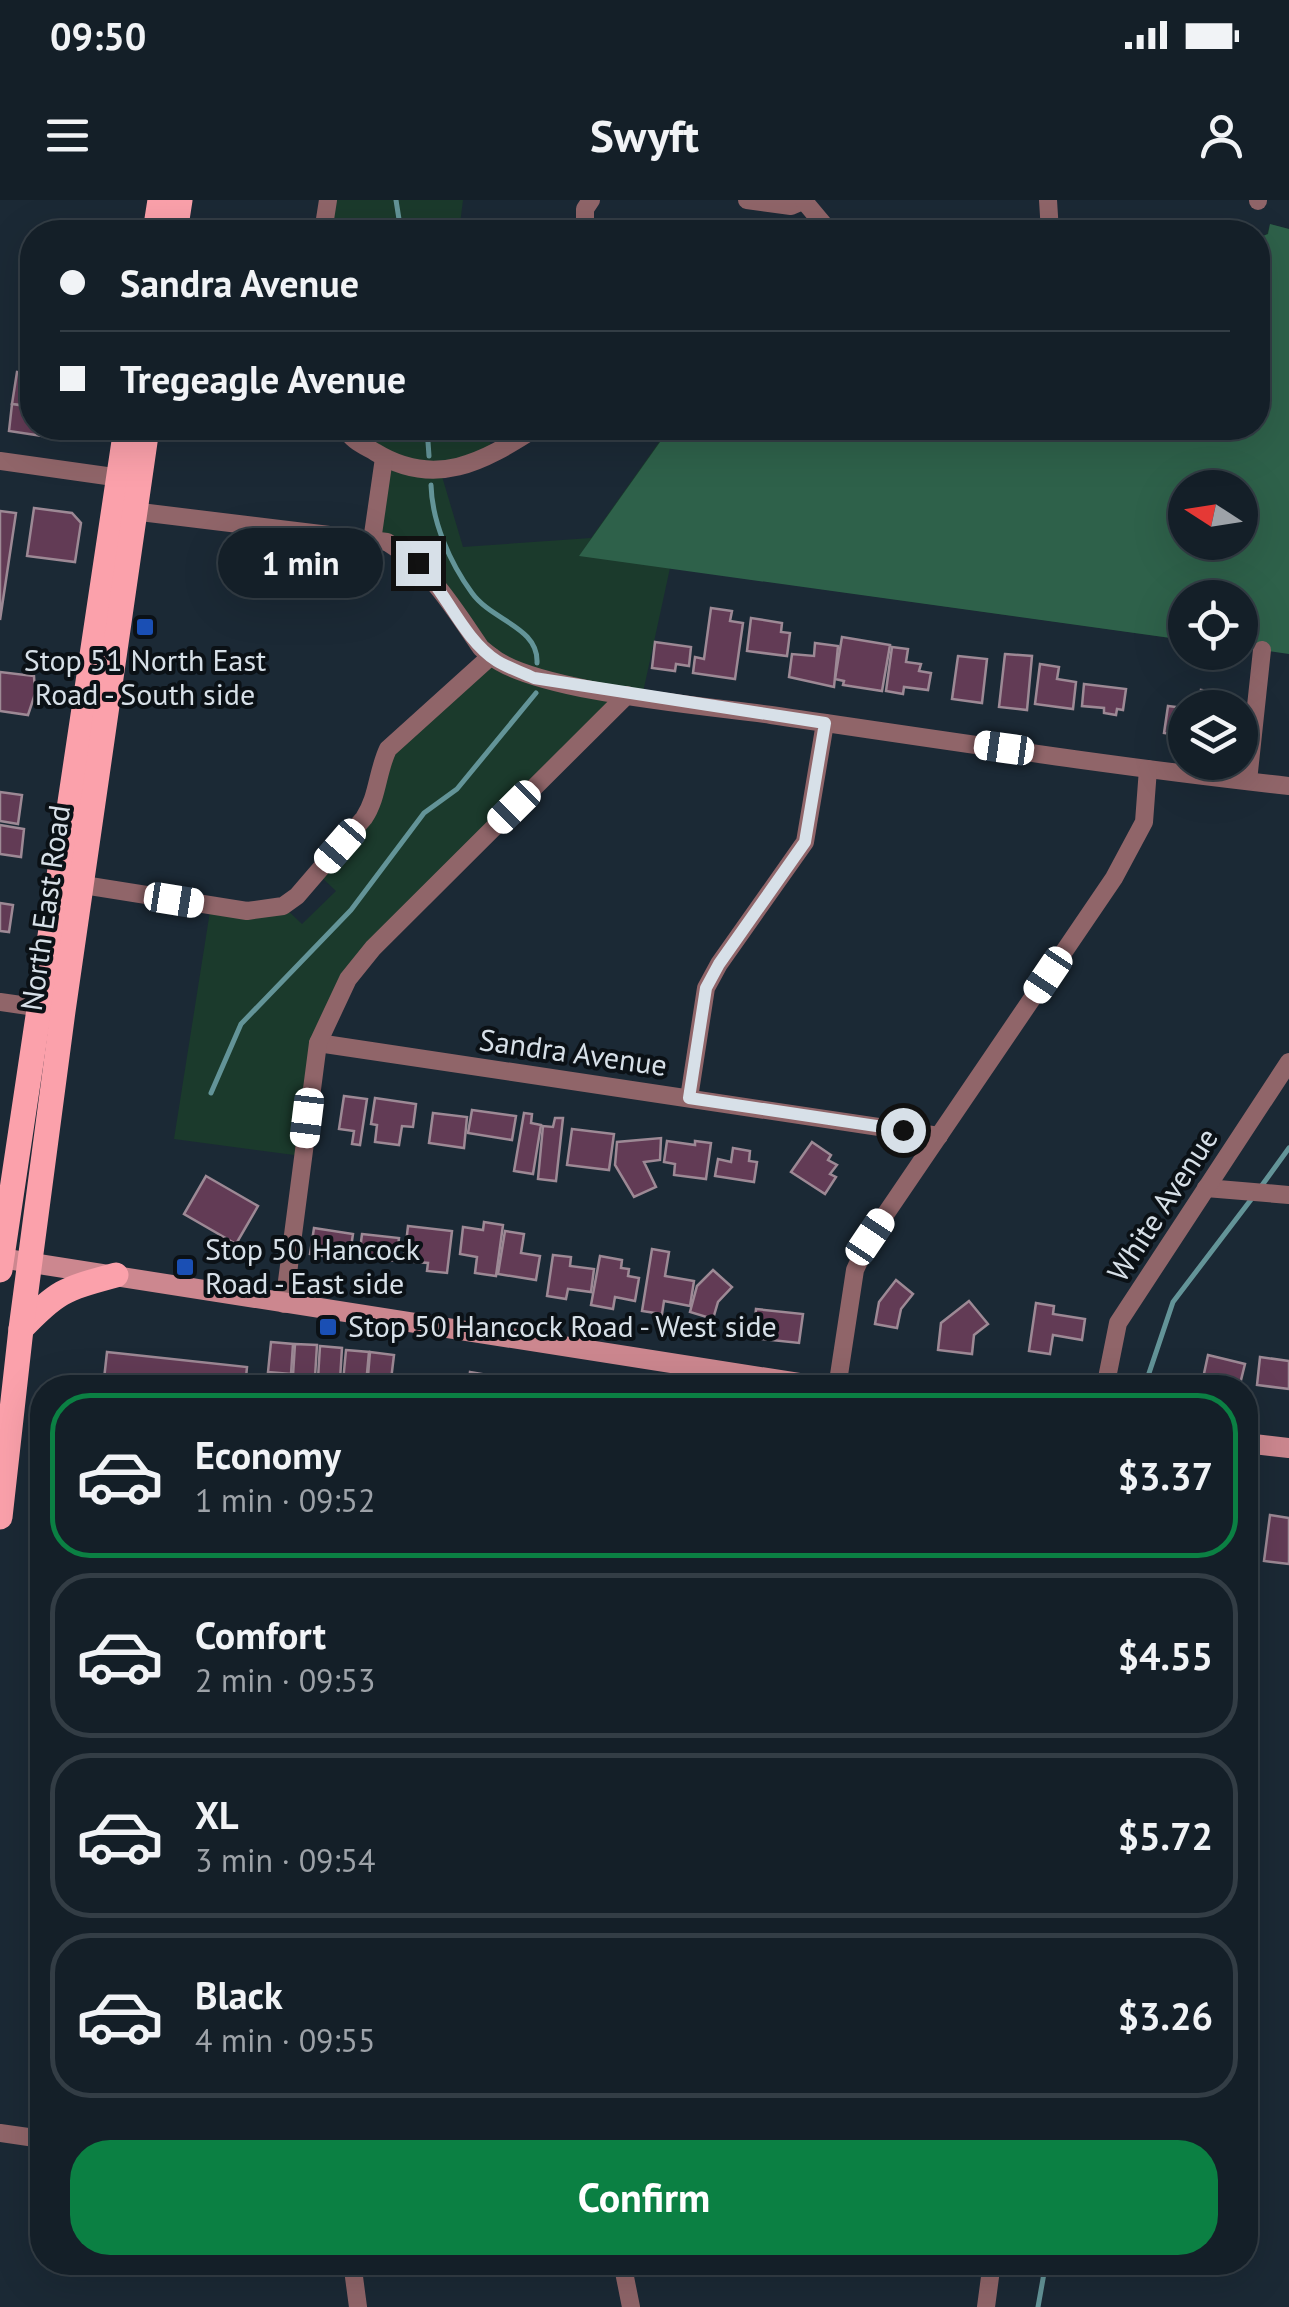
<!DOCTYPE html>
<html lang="en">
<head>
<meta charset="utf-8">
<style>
  :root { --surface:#141f28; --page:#1d2730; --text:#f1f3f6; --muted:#9da2a8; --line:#333d45; --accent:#0b8043 }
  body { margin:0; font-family:"PT Sans",sans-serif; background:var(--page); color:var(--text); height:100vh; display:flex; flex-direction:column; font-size:38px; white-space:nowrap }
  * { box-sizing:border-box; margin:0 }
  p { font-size:32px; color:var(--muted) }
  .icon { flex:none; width:55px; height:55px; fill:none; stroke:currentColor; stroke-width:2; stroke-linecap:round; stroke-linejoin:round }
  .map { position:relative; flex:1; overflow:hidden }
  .drawer { position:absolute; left:30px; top:1175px; width:1228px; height:900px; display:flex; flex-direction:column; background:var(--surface); border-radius:40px; box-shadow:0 10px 40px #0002,0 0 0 2px var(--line) }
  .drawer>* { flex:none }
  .banner { position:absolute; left:20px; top:20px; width:1250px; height:220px; border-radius:40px; box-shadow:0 10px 40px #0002,0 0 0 2px var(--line); display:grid; align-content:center; height:220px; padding:0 40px; background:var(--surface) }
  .needle { width:65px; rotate:282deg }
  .tools { position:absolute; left:1168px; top:270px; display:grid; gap:20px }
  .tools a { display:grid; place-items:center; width:90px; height:90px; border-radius:50%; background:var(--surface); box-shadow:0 10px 40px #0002,0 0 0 2px var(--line); font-size:50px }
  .end { position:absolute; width:45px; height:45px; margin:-22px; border:12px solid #d7e0e8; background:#111; box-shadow:0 0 0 5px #111 }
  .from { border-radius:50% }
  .bubble { position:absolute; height:70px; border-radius:35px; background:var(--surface); box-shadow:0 10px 40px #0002,0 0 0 2px var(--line); font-size:32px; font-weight:800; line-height:70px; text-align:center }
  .car { position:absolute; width:30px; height:60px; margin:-30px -15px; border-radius:12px; box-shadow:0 0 8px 2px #0007; background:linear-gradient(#fff 24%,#345 0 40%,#fff 0 76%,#345 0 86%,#fff 0) }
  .banner b { display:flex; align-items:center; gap:35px; height:95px; font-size:38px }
  .banner b+b { border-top:2px solid var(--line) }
  .banner i { width:25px; height:25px; background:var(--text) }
  ul { padding:18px 0 0; list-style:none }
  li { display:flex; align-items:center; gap:30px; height:165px; margin:0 20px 15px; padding:0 20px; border:5px solid var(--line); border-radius:40px }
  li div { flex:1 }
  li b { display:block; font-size:38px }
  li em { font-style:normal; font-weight:800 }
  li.current { border-color:var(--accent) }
  li>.icon { width:90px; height:90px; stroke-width:1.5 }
  .primary-button { display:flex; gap:20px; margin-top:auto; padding:20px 40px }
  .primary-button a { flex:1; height:115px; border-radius:40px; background:var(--accent); color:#fff; font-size:40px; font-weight:800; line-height:115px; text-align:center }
  .status { display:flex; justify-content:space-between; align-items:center; height:70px; padding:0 50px; background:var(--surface); direction:ltr }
  .status svg { height:28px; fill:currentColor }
  header { display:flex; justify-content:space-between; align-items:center; height:130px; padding:0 40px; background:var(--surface); font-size:45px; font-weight:800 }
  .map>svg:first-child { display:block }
  .green { fill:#1b3a2c; fill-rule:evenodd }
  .forest { fill:#2e614a; fill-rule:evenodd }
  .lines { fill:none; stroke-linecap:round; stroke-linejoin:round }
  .stream { stroke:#639498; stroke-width:5 }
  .building { fill:#623b55; stroke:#9d8995; stroke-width:2.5 }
  .street { stroke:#906569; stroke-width:18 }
  .secondary { stroke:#cc878f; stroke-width:20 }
  .primary { stroke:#fba1ab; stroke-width:25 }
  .route { stroke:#d7e0e8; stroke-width:12 }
  .transit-dot { fill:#1a4fb4; stroke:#0b1116; stroke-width:4 }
  .labels { text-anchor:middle; stroke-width:8; stroke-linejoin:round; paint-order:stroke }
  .poi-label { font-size:30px; fill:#d7e0e8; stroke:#0b1116; text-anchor:start }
  .street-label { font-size:30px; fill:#d7e0e8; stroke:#0b1116 }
</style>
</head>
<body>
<div class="status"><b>09:50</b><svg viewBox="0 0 49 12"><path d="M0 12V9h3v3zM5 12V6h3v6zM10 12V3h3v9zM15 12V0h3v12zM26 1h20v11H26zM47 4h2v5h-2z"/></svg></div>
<header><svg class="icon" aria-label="menu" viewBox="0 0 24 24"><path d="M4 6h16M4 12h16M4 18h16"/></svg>Swyft<svg class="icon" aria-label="person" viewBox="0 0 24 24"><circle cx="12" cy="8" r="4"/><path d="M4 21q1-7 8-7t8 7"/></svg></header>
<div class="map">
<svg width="1289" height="2107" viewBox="0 0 1289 2107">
  <rect width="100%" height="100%" fill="#1b2935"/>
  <g class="green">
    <path d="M 328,0 L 463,0 L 459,32 L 323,32 Z"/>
    <path d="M 1270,24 L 1289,29 L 1240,398 L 1185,398 L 1185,440 L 670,368 L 642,497 L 627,494 L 373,748 L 327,822 L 302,956 L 174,939 L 211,705 L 283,706 L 302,724 L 336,691 L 317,673 L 364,619 L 379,567 L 491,456 L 434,379 L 372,341 L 384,258 L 345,228 L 482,228 L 496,254 L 441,273 L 463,347 L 591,338 L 669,228 L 1258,228 L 1258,38 L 1267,34 ZM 1185,288 L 1240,288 L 1240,342 L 1185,342 Z"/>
  </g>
  <path class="forest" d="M 1270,24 L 1289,29 L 1289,454 L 1240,447 L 1240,398 L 1185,398 L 1185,440 L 579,356 L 670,228 L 1258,228 L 1258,38 L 1268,34 ZM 1185,288 L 1240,288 L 1240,342 L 1185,342 Z"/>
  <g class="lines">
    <g class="stream">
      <path d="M 396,0 L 401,32"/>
      <path d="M 427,228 L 429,256"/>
      <path d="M 431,285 C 432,322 450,363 472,393 C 492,421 539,427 537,463"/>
      <path d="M 211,893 L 241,824 L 351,710 L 424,613 L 457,589 L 536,493"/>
      <path d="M 1260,988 L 1289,948"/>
      <path d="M 1144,1188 L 1173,1102 L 1253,997"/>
      <path d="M 1038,2107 L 1046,2062"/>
    </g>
  </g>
  <g class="building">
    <path d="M 17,172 L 32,175 L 32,207 L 12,204 Z"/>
    <path d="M 12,204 L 32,207 L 32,228 L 50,228 L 49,237 L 9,231 Z"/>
    <path d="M 34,308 L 72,313 L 81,323 L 75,362 L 27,356 Z"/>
    <path d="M 0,311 L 16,313 L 0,420 Z"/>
    <path d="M 711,408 L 732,411 L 730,421 L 743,423 L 735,479 L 693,473 L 695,457 L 704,459 Z"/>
    <path d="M 751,418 L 782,423 L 781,432 L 790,433 L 787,456 L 747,451 Z"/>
    <path d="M 842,437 L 890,445 L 882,491 L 843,485 L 844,481 L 835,479 Z"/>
    <path d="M 655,442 L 691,447 L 689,466 L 676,464 L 675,471 L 652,468 Z"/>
    <path d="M 815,443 L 838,446 L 834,487 L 789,477 L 792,454 L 814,456 Z"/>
    <path d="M 892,447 L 908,449 L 906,462 L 921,464 L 919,471 L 931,473 L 928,490 L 904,487 L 903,494 L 886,491 Z"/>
    <path d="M 1005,454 L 1032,456 L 1027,510 L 999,507 Z"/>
    <path d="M 958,456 L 987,459 L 982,503 L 952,499 Z"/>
    <path d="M 1040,464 L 1059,467 L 1057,479 L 1076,482 L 1073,509 L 1035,504 Z"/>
    <path d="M 0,472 L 34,476 L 35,494 L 28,515 L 0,511 Z"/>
    <path d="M 1084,484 L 1126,489 L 1123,510 L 1117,509 L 1116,515 L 1104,513 L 1104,508 L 1082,506 Z"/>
    <path d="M 1201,490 L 1229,493 L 1227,508 L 1199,508 Z"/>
    <path d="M 1168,506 L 1185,508 L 1185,536 L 1164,533 Z"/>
    <path d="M 0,592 L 22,595 L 18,624 L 0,621 Z"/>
    <path d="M 0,625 L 24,629 L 21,657 L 0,654 Z"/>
    <path d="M 0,703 L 13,705 L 9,732 L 0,731 Z"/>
    <path d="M 344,896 L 367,899 L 360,945 L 352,944 L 354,931 L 339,929 Z"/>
    <path d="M 375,898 L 416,904 L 413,927 L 402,926 L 399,945 L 375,942 L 377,925 L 371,924 Z"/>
    <path d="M 472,910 L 516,916 L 512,940 L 468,933 Z"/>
    <path d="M 433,913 L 467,917 L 464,948 L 429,943 Z"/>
    <path d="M 524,913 L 532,914 L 531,923 L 541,925 L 533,974 L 514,971 Z"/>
    <path d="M 555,918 L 563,918 L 556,981 L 538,979 L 543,926 L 553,927 Z"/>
    <path d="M 572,929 L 614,934 L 609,970 L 567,965 Z"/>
    <path d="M 661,938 L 660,960 L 644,962 L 656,987 L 634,997 L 615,965 L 617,942 Z"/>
    <path d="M 667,941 L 695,945 L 695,941 L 711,943 L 706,979 L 674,975 L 675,964 L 664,962 Z"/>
    <path d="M 812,942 L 831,955 L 828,960 L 837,965 L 830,974 L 836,977 L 825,994 L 791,972 Z"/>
    <path d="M 733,948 L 750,951 L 749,961 L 757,962 L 754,982 L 715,976 L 718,959 L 731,962 Z"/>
    <path d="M 206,976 L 258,1006 L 236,1044 L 184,1014 Z"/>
    <path d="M 484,1022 L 503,1025 L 496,1076 L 475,1073 L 477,1057 L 460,1054 L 463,1027 L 483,1030 Z"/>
    <path d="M 408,1026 L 452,1031 L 447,1073 L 427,1071 L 428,1063 L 404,1061 Z"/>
    <path d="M 314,1028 L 353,1034 L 349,1060 L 310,1054 Z"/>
    <path d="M 505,1031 L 524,1034 L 521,1053 L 540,1056 L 536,1080 L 498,1074 Z"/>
    <path d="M 362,1034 L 399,1038 L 396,1061 L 359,1057 Z"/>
    <path d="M 652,1049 L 669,1052 L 665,1076 L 694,1081 L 690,1106 L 664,1101 L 662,1114 L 642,1111 Z"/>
    <path d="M 553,1055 L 571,1057 L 570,1066 L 594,1069 L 591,1092 L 568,1089 L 566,1099 L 547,1096 Z"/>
    <path d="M 600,1056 L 622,1060 L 621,1068 L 629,1069 L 628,1076 L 639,1078 L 635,1101 L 615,1097 L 613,1109 L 591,1105 Z"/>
    <path d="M 713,1070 L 732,1087 L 718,1102 L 713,1119 L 690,1112 L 697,1086 Z"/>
    <path d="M 896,1080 L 913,1094 L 901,1109 L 897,1128 L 875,1124 L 879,1102 Z"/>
    <path d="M 969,1101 L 988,1124 L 974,1135 L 972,1154 L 938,1150 L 941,1123 Z"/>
    <path d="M 1036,1103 L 1054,1106 L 1053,1114 L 1085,1119 L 1082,1140 L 1053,1135 L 1050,1154 L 1029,1151 Z"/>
    <path d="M 756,1109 L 803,1114 L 799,1143 L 753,1138 Z"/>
    <path d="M 271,1142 L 293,1144 L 291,1174 L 268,1172 Z"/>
    <path d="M 295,1144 L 317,1145 L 315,1177 L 293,1175 Z"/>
    <path d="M 320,1146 L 342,1148 L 340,1180 L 318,1178 Z"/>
    <path d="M 346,1150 L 369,1152 L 366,1184 L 343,1182 Z"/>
    <path d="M 107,1152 L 247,1167 L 245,1188 L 103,1188 Z"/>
    <path d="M 370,1152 L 394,1155 L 390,1188 L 367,1188 Z"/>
    <path d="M 1208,1155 L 1245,1164 L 1239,1188 L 1202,1183 Z"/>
    <path d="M 1260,1157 L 1289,1161 L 1289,1189 L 1257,1185 Z"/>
    <path d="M 470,1172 L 499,1177 L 497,1188 L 468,1188 Z"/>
    <path d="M 1270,1315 L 1289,1318 L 1289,1364 L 1264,1361 Z"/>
    <path d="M 1245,1340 L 1257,1342 L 1253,1370 L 1245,1369 Z"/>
  </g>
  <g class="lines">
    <g class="street">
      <path d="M 747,0 L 791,6 L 805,0"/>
      <path d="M 1048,0 L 1050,32"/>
      <path d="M 804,1 L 825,26 L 827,32"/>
      <path d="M 1258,1 L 1258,0"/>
      <path d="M 323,32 L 328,0"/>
      <path d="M 585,32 L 585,9 L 591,0"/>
      <path d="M 345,228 C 351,240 363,245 375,252 C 435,289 483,262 536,228"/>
      <path d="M 0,261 L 128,279"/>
      <path d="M 372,341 L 384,258"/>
      <path d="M 491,456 C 534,492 709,506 771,515 C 943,540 1116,567 1289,586"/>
      <path d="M 1248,581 L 1262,450"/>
      <path d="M 71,683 L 247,711 L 283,706 L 297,696 L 364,618 C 378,597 377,572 388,549 L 491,456 L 481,448 C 453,407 430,368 387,342 L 124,310"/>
      <path d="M 0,802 L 49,809"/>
      <path d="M 318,843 L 939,936"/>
      <path d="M 689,898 L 706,788 L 719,764 L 805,642 L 825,523"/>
      <path d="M 1206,988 L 1289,995"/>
      <path d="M 284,1104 L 318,843 L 348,779 L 373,748 L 627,495"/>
      <path d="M 837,1188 L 855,1070 L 870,1037 L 1114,678 L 1144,622 L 1148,569"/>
      <path d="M 1105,1188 L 1118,1123 L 1289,862"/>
      <path d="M 0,1933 L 42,1939"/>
      <path d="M 352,2062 L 358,2107"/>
      <path d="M 622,2062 L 631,2107"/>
      <path d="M 986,2107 L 992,2062"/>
    </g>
    <g class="secondary">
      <path d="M 0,1058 L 831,1188"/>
      <path d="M 1245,1243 L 1289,1248"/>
    </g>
    <g class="primary">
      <path d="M 155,32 L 160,0"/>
      <path d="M 175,32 L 180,0"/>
      <path d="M 0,1070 L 126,228"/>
      <path d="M 21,1129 C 58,1090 65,1089 116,1075"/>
      <path d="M 0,1317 L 21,1129 L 63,811 L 147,228"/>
    </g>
  </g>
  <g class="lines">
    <path class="route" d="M 418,363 C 446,392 463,439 497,461 C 508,468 522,472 534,478 L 825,523 L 805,642 L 719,764 L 706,788 L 689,898 L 903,930"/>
  </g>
  <g class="transit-dot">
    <rect x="135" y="417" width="20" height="20" rx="5"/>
    <rect x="175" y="1057" width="20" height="20" rx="5"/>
    <rect x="318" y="1117" width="20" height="20" rx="5"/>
  </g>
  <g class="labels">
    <g class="poi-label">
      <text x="145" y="471" text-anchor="middle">Stop 51 North East<tspan x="145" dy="34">Road - South side</tspan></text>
      <text x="205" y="1060">Stop 50 Hancock<tspan x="205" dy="34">Road - East side</tspan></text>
      <text x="348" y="1137">Stop 50 Hancock Road - West side</text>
    </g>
    <g class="street-label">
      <text transform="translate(46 708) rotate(-82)" y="10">North East Road</text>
      <text transform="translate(573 853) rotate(8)" y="10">Sandra Avenue</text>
      <text transform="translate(1163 1005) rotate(-57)" y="10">White Avenue</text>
    </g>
  </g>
</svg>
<div class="tools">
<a><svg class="needle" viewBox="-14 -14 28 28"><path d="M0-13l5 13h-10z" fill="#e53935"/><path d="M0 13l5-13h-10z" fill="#9da2a8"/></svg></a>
<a><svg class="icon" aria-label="locate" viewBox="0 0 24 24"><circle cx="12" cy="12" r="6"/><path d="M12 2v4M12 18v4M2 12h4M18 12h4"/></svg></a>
<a><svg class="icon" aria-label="layers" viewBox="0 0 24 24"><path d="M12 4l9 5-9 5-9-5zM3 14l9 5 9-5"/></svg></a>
</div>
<i class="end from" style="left:903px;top:930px"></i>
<i class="end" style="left:418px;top:363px"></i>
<div class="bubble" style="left:218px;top:328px;width:165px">1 min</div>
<i class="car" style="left:1004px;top:548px;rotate:278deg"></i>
<i class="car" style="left:514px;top:607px;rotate:225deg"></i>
<i class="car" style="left:340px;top:646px;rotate:221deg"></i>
<i class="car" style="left:174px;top:700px;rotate:99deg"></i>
<i class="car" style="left:1048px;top:775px;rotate:214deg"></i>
<i class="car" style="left:307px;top:918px;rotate:187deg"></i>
<i class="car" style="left:870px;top:1037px;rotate:34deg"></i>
<div class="banner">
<b><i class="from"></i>Sandra Avenue</b>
<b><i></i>Tregeagle Avenue</b>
</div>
<section class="drawer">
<ul>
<li class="current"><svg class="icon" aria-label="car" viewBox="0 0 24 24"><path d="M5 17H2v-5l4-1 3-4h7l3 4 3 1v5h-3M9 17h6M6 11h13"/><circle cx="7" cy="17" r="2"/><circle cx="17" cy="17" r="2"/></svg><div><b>Economy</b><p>1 min · 09:52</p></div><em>$3.37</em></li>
<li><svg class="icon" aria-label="car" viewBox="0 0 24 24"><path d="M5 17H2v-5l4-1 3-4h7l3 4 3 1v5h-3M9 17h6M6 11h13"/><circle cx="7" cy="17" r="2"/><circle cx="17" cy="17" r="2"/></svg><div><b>Comfort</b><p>2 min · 09:53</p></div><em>$4.55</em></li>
<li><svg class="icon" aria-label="car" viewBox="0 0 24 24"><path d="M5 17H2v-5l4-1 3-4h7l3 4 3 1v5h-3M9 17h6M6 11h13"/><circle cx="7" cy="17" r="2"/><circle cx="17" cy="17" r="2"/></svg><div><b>XL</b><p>3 min · 09:54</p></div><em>$5.72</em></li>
<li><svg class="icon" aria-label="car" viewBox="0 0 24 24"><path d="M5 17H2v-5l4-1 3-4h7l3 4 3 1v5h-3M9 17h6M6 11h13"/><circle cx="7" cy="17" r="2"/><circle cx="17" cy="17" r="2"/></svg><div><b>Black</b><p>4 min · 09:55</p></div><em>$3.26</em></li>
</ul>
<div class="primary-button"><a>Confirm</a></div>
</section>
</div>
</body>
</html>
